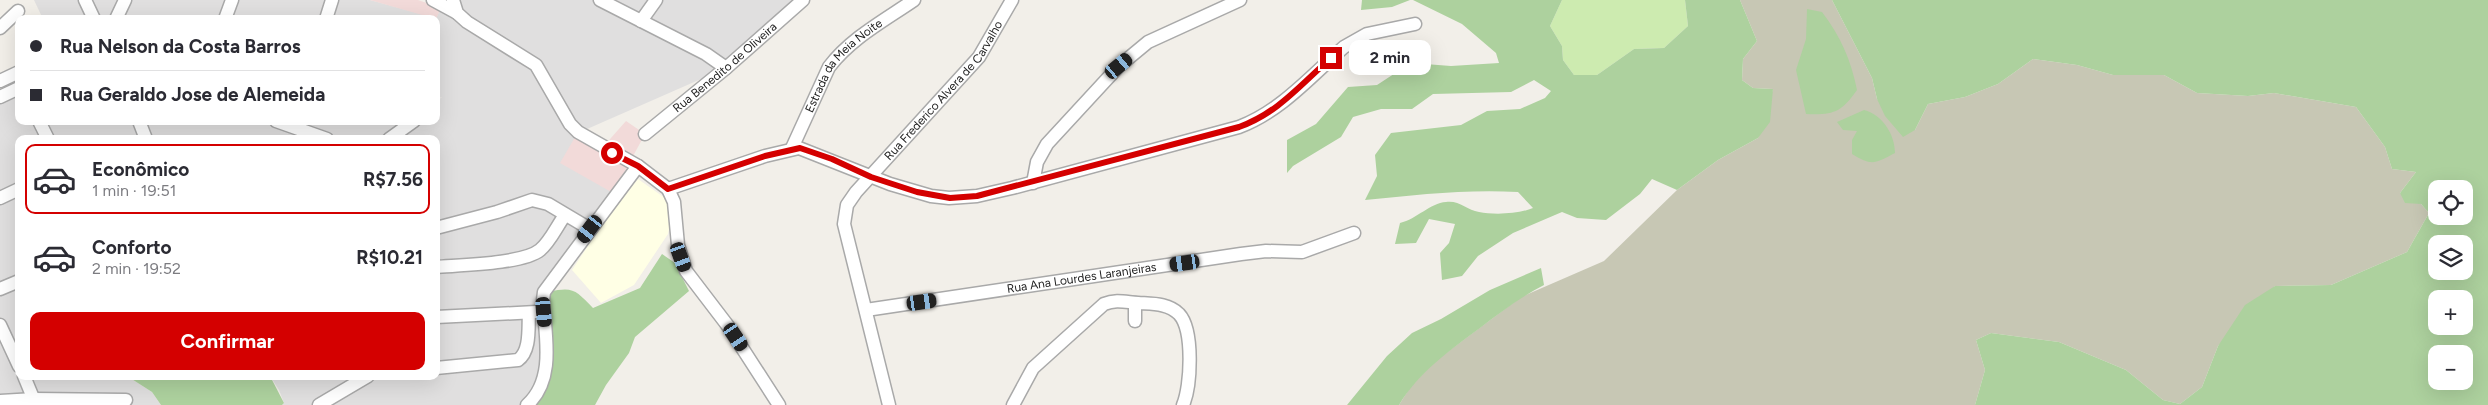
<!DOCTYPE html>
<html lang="pt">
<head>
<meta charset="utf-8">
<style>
  :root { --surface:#fff; --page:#f2f2f3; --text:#2b2b33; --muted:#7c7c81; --line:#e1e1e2; --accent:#d40000 }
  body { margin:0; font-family:Figtree,sans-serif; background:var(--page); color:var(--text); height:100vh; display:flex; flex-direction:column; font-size:19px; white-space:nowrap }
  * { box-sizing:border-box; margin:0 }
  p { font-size:16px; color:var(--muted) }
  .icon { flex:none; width:28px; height:28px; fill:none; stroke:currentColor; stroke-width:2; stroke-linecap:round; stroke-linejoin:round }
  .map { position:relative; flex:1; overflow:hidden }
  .sheet { position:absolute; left:15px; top:135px; width:425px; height:245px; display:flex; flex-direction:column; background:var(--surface); border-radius:10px; box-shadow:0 5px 20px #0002 }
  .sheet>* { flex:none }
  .banner { position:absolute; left:15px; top:15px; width:425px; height:110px; border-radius:10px; box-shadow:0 5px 20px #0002; display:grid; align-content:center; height:110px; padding:0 15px; background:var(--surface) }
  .buttons { position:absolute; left:2428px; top:180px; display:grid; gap:10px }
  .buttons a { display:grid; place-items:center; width:45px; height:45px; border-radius:10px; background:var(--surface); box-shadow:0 5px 20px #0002; font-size:25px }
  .end { position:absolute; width:22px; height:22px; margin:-11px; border:6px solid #d40000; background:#fff; box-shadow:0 0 0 2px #fff }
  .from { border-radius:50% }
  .bubble { position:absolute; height:35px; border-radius:10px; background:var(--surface); box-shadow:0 5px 20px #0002; font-size:16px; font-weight:700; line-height:35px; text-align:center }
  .car { position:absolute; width:15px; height:30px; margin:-15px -8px; border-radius:6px; box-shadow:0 0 4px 1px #0007; background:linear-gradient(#222 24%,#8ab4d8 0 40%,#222 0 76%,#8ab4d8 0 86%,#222 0) }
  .banner b { display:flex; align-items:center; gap:18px; height:48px; font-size:19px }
  .banner b+b { border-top:1px solid var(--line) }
  .banner i { width:12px; height:12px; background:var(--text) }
  ul { padding:9px 0 0; list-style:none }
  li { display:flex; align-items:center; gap:15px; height:70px; margin:0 10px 8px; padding:0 5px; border:2px solid transparent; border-radius:10px }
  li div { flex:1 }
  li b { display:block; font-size:19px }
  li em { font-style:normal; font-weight:700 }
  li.selected { border-color:var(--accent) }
  li>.icon { width:45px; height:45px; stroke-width:1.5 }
  .primary-button { display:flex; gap:10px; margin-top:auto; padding:10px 15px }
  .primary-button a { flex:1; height:58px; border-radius:10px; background:var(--accent); color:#fff; font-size:20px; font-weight:700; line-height:58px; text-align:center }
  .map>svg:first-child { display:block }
  .residential { fill:#e0dfdf }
  .commercial { fill:#f2dad9 }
  .education { fill:#ffffe5 }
  .construction { fill:#c7c7b4 }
  .grass { fill:#cdebb0 }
  .forest { fill:#add19e; fill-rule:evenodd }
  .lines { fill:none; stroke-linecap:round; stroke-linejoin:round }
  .minor-casing { stroke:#a9a9a9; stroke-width:15 }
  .minor { stroke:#fff; stroke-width:12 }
  .route { stroke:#d40000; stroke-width:6 }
  .labels { text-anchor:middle; stroke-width:4; stroke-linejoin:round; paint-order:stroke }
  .street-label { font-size:12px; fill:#222; stroke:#fff }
</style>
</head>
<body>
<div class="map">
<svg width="2488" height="405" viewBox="0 0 2488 405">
  <rect width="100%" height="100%" fill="#f2efe9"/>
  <g class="residential">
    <path d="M 34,0 L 370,0 L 436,18 L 441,8 L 541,70 L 456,7 L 453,0 L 802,0 L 726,68 L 578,133 L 613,193 L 539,300 L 541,379 L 520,405 L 282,405 L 284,403 L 279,390 L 270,376 L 436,376 L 436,139 L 388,139 L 414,121 L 436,121 L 436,102 L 442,97 L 436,99 L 436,19 L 43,19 Z"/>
    <path d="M 19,88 L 19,121 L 408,121 L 385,139 L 19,139 L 19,376 L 127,376 L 152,392 L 161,405 L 0,405 L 0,97 Z"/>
  </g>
  <g class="commercial">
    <path d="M 370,0 L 418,0 L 441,8 L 436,19 Z"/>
    <path d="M 626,121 L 645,134 L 613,193 L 560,163 L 578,132 L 603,147 Z"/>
  </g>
  <path class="education" d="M 638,179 L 665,198 L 672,212 L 668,234 L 634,285 L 601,303 L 572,270 L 605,220 Z"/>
  <path class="construction" d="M 1740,0 L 1832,0 L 1872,78 L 1877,99 L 1915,130 L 1928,104 L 1965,97 L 1998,84 L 2033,59 L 2077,65 L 2113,75 L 2164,75 L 2197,93 L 2248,96 L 2274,93 L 2356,107 L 2385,147 L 2392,169 L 2416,172 L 2400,193 L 2421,204 L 2429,213 L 2407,252 L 2331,285 L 2275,286 L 2218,346 L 2202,387 L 2180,404 L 2163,400 L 2126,370 L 2059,342 L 1991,333 L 1976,340 L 1985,370 L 1975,405 L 1399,405 L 1411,386 L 1434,362 L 1521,297 L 1604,261 L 1677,190 L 1718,160 L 1758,138 L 1773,89 L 1753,88 L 1742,80 L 1743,59 L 1757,41 Z"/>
  <path class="grass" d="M 1562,0 L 1685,0 L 1688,26 L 1664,48 L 1634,49 L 1597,75 L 1574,75 L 1563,60 L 1562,46 L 1550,26 Z"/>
  <g class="forest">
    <path d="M 1362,0 L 1410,0 L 1392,7 L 1361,10 Z"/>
    <path d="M 1413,0 L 1562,0 L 1550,26 L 1562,46 L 1563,60 L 1574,75 L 1597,75 L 1634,49 L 1664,48 L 1688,26 L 1685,0 L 1740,0 L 1757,41 L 1743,59 L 1742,80 L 1753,88 L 1773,89 L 1770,122 L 1758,138 L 1718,160 L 1677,190 L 1652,179 L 1640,194 L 1606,220 L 1577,218 L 1562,212 L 1513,233 L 1478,256 L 1462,276 L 1442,280 L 1440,253 L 1449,243 L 1455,224 L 1429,219 L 1416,243 L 1395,244 L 1400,223 C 1417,219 1430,203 1446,202 C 1459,200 1467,210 1479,212 C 1494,215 1519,214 1533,208 L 1518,192 C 1466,189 1416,195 1365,200 L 1377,176 L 1375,155 L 1391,133 L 1461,125 L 1487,111 L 1520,109 L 1545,98 L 1551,91 L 1534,80 L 1511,92 L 1433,94 L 1412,109 L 1381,109 L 1353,117 L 1341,137 L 1293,166 L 1287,173 L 1287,140 L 1316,124 L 1348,87 L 1377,85 L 1403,68 L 1425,64 L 1451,66 L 1499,63 L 1496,53 L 1462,24 Z"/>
    <path d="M 1832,0 L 2488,0 L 2488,405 L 1975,405 L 1985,370 L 1976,340 L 1991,333 L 2059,342 L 2126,370 L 2163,400 L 2180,404 L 2202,387 L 2218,346 L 2245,305 L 2275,286 L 2331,285 L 2407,252 L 2429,213 L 2421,204 L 2405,203 L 2400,193 L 2416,172 L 2392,169 L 2385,147 L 2356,107 L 2274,93 L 2248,96 L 2197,93 L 2164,75 L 2113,75 L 2077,65 L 2033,59 L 1998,84 L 1965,97 L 1928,104 L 1915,130 L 1903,137 L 1885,116 L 1877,99 L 1872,78 ZM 2436,189 L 2464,189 L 2464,216 L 2436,216 ZM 2436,244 L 2464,244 L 2464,271 L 2436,271 ZM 2436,299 L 2464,299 L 2464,326 L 2436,326 ZM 2436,354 L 2464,354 L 2464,381 L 2436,381 Z"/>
    <path d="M 1807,9 L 1822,12 C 1841,37 1851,60 1857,90 C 1841,113 1833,115 1806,114 L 1796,70 L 1806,39 Z"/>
    <path d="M 1864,110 C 1883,115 1895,135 1895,153 C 1874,164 1872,166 1852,154 L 1852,140 L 1857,131 L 1843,130 L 1837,122 Z"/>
    <path d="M 662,254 L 675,263 L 689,291 L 635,337 L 629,353 L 606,385 L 595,405 L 534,405 L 544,394 L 550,378 L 549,292 C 574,286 576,291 593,308 L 640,288 Z"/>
    <path d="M 1541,268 L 1544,285 C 1521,297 1501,312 1480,328 C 1449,351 1420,371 1399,405 L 1347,405 L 1387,356 L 1412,333 L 1441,319 L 1490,290 Z"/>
    <path d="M 127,376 L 270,376 L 284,403 L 282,405 L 161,405 L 152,392 Z"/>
  </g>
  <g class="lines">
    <g class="minor-casing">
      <g id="minor">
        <path d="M 85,0 L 94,19"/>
        <path d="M 433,0 L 457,13"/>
        <path d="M 453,0 L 457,13 L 467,22 L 536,65 L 570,124 L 578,132 L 638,166 L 668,189 L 674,202 L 678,245 L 686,271 L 728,326 L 779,405"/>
        <path d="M 600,0 L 706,54 L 726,68"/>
        <path d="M 116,19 L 125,0"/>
        <path d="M 225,19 L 232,0"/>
        <path d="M 326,19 L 332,0"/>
        <path d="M 641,21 L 656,0"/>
        <path d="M 0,28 L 18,11"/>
        <path d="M 0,81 L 19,72"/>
        <path d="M 0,97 L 19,88"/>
        <path d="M 39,121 L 48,139"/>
        <path d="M 139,121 L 146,139"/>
        <path d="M 276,121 L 327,139"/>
        <path id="s1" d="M 645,134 L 726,68 L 803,0"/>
        <path d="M 389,139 L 414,121"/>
        <path id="s2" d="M 792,148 L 829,67 C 851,38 885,20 914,0"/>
        <path d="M 1033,183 L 1037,162 L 1047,144 L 1119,66 L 1148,42 L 1240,0"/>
        <path d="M 668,189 L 765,156 L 799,148 L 890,184 L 931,196 L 949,198 L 977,196 L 1012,188 L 1239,127 C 1281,111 1310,77 1344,47 L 1367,34 L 1415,24"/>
        <path d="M 0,198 L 19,189"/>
        <path d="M 436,228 L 497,212 L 532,200 L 548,204 L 590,229"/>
        <path d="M 436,267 C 459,265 523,264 540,250 C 550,242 557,226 565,215"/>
        <path d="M 0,289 L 19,281"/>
        <path d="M 1135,303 L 1135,321"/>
        <path id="s3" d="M 866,310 L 1241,254 L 1266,251 L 1302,252 L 1354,233"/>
        <path d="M 436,317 L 536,312"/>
        <path d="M 0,325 L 19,366"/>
        <path d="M 436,368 L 518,360 C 531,351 528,327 529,313"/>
        <path d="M 24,376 L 36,405"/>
        <path d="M 0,401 L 34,399 L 126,400"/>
        <path d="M 319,405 L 368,376"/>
        <path d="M 527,405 C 556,379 545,335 543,300 L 544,292 L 638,166"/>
        <path id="s4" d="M 889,405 L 844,224 L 847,205 L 856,192 L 979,57 L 1012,0"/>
        <path d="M 1013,405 L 1033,368 L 1104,304 C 1116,299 1125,302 1138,303 C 1152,304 1168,303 1179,314 C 1194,330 1191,386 1183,405"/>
      </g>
    </g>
    <use href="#minor" class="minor"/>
  </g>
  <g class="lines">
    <path class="route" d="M 612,153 L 638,166 L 668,189 L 765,156 L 800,148 L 832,159 L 871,177 L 917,192 L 950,198 L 977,196 L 1239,127 C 1278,113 1300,85 1331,58"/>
  </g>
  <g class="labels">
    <g class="street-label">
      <text dy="4" stroke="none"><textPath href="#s1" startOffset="104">Rua Benedito de Oliveira</textPath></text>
      <text dy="4" stroke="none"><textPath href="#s2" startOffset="99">Estrada da Meia Noite</textPath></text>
      <text dy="4" stroke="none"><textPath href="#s4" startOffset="356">Rua Frederico Alvera de Carvalho</textPath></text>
      <text dy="4" stroke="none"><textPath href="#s3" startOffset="218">Rua Ana Lourdes Laranjeiras</textPath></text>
    </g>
  </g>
</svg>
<div class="buttons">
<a><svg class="icon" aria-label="locate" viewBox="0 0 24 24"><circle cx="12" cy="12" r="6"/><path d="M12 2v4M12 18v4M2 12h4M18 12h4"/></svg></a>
<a><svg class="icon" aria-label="layers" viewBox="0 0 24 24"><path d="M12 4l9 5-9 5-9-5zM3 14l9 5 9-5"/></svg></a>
<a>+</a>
<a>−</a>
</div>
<i class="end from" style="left:612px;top:153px"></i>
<i class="end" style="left:1331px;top:58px"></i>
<div class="bubble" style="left:1349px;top:40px;width:82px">2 min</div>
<i class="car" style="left:1119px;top:66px;rotate:50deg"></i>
<i class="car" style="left:590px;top:229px;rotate:217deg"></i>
<i class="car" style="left:681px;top:257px;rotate:160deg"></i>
<i class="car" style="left:1185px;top:263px;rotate:262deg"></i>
<i class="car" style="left:922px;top:302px;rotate:82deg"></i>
<i class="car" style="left:544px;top:312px;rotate:175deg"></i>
<i class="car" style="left:736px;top:337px;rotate:146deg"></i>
<div class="banner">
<b><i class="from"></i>Rua Nelson da Costa Barros</b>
<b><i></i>Rua Geraldo Jose de Alemeida</b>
</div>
<section class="sheet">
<ul>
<li class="selected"><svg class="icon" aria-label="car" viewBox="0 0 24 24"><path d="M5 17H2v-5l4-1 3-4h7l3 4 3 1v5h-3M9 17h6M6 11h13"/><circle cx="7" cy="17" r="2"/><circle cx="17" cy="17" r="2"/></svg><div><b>Econômico</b><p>1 min · 19:51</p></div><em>R$7.56</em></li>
<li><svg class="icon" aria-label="car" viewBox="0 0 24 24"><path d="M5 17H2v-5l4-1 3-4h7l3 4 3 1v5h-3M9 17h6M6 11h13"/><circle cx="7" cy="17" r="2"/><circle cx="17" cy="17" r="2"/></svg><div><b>Conforto</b><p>2 min · 19:52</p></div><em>R$10.21</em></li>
</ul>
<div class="primary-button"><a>Confirmar</a></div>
</section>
</div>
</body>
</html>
